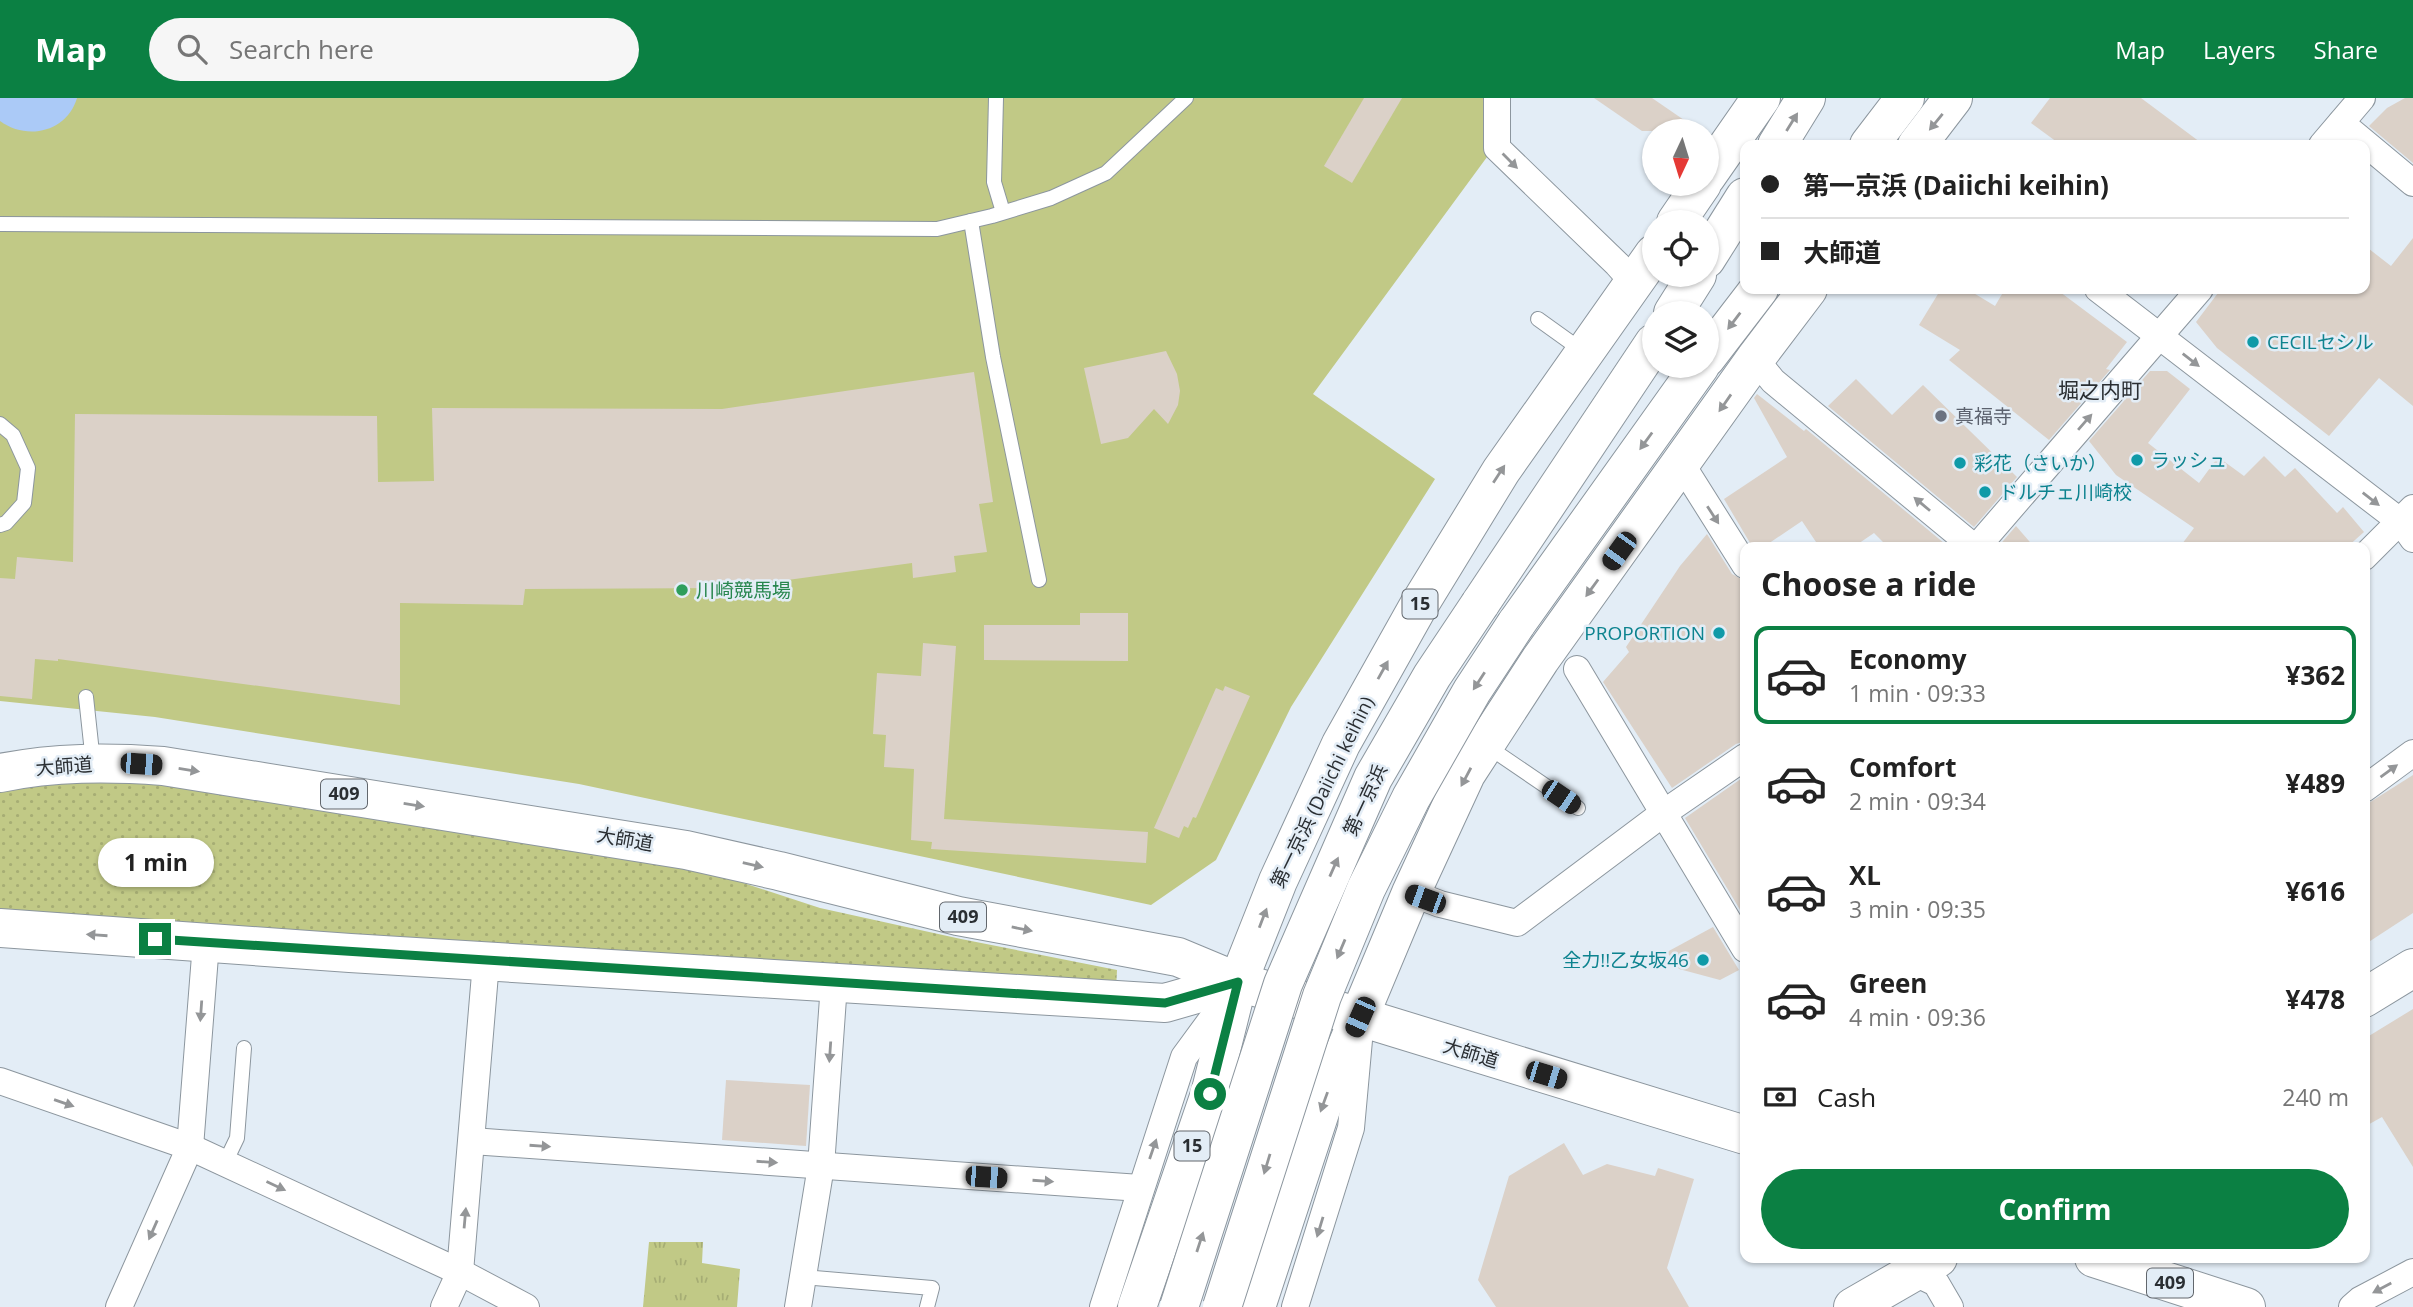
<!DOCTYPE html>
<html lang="en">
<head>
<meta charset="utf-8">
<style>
  :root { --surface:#fff; --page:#f6f6f6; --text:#222; --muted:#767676; --line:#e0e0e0; --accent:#0b8043 }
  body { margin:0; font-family:"Open Sans","Noto Sans JP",sans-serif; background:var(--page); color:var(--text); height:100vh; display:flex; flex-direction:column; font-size:26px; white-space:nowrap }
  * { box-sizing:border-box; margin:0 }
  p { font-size:23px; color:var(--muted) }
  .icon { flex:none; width:38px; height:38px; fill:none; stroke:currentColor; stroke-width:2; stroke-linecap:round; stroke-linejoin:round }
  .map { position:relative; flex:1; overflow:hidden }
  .side { position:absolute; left:1740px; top:444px; width:630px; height:721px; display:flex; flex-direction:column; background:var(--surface); border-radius:14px; box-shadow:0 2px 5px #0004 }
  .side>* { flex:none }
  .banner { position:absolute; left:1740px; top:42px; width:630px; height:154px; border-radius:14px; box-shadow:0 2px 5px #0004; display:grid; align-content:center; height:154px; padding:0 21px; background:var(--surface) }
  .needle { width:46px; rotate:184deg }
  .controls { position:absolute; left:1642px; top:21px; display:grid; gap:14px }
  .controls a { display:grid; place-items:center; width:77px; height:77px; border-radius:50%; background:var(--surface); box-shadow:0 2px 5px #0004; font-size:35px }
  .end { position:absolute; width:32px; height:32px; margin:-16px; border:9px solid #0b8043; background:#fff; box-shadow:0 0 0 4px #fff }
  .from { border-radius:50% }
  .bubble { position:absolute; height:49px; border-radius:24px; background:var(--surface); box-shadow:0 2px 5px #0004; font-size:23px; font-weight:700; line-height:49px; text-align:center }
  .car { position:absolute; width:21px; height:42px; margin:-21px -10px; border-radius:9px; box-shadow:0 0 5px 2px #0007; background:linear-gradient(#222 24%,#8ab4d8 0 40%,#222 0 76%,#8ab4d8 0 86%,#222 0) }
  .banner b { display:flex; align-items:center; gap:24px; height:66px; font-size:26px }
  .banner b+b { border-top:2px solid var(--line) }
  .banner i { width:18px; height:18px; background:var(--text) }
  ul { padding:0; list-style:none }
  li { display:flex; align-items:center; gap:21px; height:98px; margin:0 14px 10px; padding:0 7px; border:4px solid transparent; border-radius:14px }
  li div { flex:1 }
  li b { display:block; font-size:26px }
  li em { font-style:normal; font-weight:700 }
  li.selected { border-color:var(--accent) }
  li>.icon { width:63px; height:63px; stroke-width:1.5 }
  h2 { padding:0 21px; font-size:32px; line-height:84px }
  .pay { display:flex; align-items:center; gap:18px; height:77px; padding:0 21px; font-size:26px }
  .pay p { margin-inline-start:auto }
  .action { display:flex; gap:14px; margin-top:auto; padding:14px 21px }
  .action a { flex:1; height:80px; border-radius:42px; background:var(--accent); color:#fff; font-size:28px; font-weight:700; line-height:80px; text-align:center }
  header { display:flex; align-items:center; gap:42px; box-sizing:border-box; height:98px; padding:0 35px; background:var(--accent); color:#fff }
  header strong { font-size:33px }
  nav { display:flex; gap:38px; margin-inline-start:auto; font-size:24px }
  .search { width:490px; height:63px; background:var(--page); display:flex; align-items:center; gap:18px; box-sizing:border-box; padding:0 24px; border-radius:38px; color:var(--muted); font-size:26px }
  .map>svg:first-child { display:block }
  .grass { fill:url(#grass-dots) }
  .park { fill:url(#park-tufts) }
  .garden { fill:#c1c986 }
  .water { fill:#abcaf7 }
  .building { fill:#dbd1c8 }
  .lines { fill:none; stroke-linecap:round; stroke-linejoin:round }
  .lane-casing { stroke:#8c969e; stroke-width:16 }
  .street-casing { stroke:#8c969e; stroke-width:28 }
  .secondary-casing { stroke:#8c969e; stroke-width:40 }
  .highway-casing { stroke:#8c969e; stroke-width:40 }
  .lane { stroke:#fff; stroke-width:14 }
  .street { stroke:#fff; stroke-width:26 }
  .secondary { stroke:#fff; stroke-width:38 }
  .highway { stroke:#fff; stroke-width:38 }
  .highway-bridge-casing { stroke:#8c969e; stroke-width:40; stroke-linecap:butt }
  .highway-bridge { stroke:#fff; stroke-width:38 }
  .oneway { fill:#949698 }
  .route { stroke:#0b8043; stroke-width:9 }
  .culture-dot { fill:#0f9aa8; stroke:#e3edf6; stroke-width:2.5 }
  .worship-dot { fill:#6b7280; stroke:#e3edf6; stroke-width:2.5 }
  .leisure-dot { fill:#2e9e5b; stroke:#e3edf6; stroke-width:2.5 }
  .labels { text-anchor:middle; stroke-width:5; stroke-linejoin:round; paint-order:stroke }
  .shield { fill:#e3edf6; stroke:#62676d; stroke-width:2 }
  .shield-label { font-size:18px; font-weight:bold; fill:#2a2e32 }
  .culture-label { font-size:19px; fill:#0d838f; stroke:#e3edf6; text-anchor:start }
  .worship-label { font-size:19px; fill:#5b616d; stroke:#e3edf6; text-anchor:start }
  .leisure-label { font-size:19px; fill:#27864d; stroke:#e3edf6; text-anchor:start }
  .street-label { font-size:19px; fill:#2a2e32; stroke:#e3edf6 }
  .neighbourhood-label { font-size:21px; fill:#2a2e32; stroke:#e3edf6 }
</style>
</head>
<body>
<header>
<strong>Map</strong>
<div class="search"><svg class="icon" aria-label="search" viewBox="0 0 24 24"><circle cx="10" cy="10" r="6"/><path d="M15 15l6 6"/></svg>Search here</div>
<nav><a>Map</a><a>Layers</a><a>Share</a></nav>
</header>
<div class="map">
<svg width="2413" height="1209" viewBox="0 0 2413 1209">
  <defs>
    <pattern id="grass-dots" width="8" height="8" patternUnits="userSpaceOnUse" patternTransform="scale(1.75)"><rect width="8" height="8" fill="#c1c986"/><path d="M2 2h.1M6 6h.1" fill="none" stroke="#a6ad74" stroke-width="1.8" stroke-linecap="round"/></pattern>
    <pattern id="park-tufts" width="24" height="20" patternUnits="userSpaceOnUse" patternTransform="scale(1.75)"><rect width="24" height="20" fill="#c1c986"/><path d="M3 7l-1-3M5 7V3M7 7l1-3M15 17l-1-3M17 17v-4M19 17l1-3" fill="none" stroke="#a6ad74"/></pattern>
  </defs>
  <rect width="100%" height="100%" fill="#e3edf6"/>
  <path class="grass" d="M 96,680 L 158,686 L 701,771 L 820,810 L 961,841 L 1117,872 L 1116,892 L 0,815 L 0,692 Z"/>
  <path class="park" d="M 649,1144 L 703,1144 L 702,1165 L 740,1171 L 737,1209 L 643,1209 Z"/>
  <path class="garden" d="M 0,0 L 1487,0 L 1487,59 L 1313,296 L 1435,381 L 1291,609 L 1216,762 L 1151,807 L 579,686 L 155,619 L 0,603 Z"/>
  <path class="water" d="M 0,0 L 77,0 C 67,34 27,43 0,23 Z"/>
  <g class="building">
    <path d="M 1364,0 L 1402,0 L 1352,85 L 1324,68 Z"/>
    <path d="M 1594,0 L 1652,0 L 1700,33 L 1642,33 Z"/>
    <path d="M 2050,0 L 2141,0 L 2204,47 L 2061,47 L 2031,25 Z"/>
    <path d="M 2405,0 L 2413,0 L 2413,65 L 2369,28 L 2387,10 Z"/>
    <path d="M 2413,140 L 2413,308 L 2379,280 L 2329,338 L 2217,250 L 2196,224 L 2221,191 L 2364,191 L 2364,147 L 2391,168 Z"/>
    <path d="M 1941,191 L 1967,191 L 1995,208 L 2005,191 L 2056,191 L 2127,244 L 2106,271 L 2110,272 L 2049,342 L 1949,262 L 1960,252 L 1919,227 Z"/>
    <path d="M 1166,253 L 1177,276 L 1180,293 L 1178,307 L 1168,326 L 1154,311 L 1128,340 L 1101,346 L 1084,270 Z"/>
    <path d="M 2150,273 L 2167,273 L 2190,291 L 2148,345 L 2199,385 L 2218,359 L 2244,378 L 2264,358 L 2285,379 L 2295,370 L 2337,415 L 2343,409 L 2364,434 L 2346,450 L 2179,450 L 2194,430 L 2116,377 L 2089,343 Z"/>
    <path d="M 974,274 L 993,404 L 979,406 L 987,454 L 954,458 L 956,474 L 913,480 L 912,465 L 730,490 L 525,491 L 523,507 L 400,505 L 400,607 L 58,561 L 58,563 L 35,561 L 32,601 L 0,598 L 0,480 L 15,481 L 17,459 L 73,464 L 75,316 L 377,318 L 378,384 L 434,383 L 432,310 L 722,311 Z"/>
    <path d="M 1856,281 L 1892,317 L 1923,287 L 2017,379 L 1974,429 L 1828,308 Z"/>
    <path d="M 1757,296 L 1804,333 L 1806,331 L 1950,450 L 1889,450 L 1874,435 L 1852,450 L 1820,450 L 1802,423 L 1762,450 L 1753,450 L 1724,401 L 1787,359 L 1754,300 Z"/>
    <path d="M 2016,428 L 2035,450 L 1997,450 Z"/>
    <path d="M 1707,436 L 1732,476 L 1745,483 L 1745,643 L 1736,646 L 1672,690 L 1603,584 L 1629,554 L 1626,549 L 1680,468 Z"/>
    <path d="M 1080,515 L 1128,515 L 1128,563 L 984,562 L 984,527 L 1080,527 Z"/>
    <path d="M 923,545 L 956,548 L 944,721 L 1148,734 L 1146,765 L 931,751 L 932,744 L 911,742 L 914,671 L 884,669 L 886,637 L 873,636 L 877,575 L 921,578 Z"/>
    <path d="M 1225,588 L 1250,598 L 1196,720 L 1193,719 L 1188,730 L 1184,728 L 1179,740 L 1154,730 L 1216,590 L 1223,593 Z"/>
    <path d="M 2413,677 L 2413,815 L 2364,847 L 2364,708 Z"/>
    <path d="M 1745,678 L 1745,820 L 1685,720 Z"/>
    <path d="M 1713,829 L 1739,872 L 1720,882 L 1679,871 L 1667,854 Z"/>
    <path d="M 2413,911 L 2413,1069 L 2382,1019 L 2364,1029 L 2364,941 Z"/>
    <path d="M 726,982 L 810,987 L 806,1048 L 722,1042 Z"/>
    <path d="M 1564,1045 L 1583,1077 L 1607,1066 L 1655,1078 L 1658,1070 L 1694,1081 L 1667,1170 L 1689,1209 L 1496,1209 L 1478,1182 L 1509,1078 Z"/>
  </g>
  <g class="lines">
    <g class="lane-casing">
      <g id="lane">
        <path d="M 996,0 L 994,84 L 1003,114"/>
        <path d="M 971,123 L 993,259 L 1039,482"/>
        <path d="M 0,126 L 937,131 L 992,118 L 1051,100 L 1106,75 L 1186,0"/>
        <path d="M 1538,221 L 1584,254"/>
        <path d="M 0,326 L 13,337 L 28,370 L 24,405 L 6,425 L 0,427"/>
        <path d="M 86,599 L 93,664"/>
        <path d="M 1487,648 L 1578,710"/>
        <path d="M 225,1065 L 237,1040 L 244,950"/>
        <path d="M 803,1179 L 932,1190 L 927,1209"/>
      </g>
    </g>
    <g class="street-casing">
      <g id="street">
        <path d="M 1497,0 L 1497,50 L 1617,166 L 1634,185"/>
        <path d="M 2341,25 L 2413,85"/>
        <path d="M 2322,47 L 2362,0"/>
        <path d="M 2098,191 L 2401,424 L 2413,441"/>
        <path d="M 1755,261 L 1773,283 L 1975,450"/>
        <path d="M 1682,367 L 1745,467"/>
        <path d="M 1976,450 L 2200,191"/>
        <path d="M 2364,459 L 2413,410"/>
        <path d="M 1577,571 L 1745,851"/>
        <path d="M 2364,691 L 2413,655"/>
        <path d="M 1411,795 L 1440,806 L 1517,825 L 1665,714 L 1745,659"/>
        <path d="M 0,983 L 190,1049 L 460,1174 L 526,1209"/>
        <path d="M 472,1043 L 1140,1090"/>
        <path d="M 1913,1174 L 1936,1185 L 1950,1209"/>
        <path d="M 119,1209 L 190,1049 L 206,845"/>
        <path d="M 444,1209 L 460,1174 L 486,864"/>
        <path d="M 798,1209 L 821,1068 L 834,886"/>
        <path d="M 1103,1209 L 1184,959 L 1228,899"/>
        <path d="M 1295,1209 L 1351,1030 L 1359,942"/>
        <path d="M 2352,1209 L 2360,1202 L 2413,1174"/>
      </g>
    </g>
    <g class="secondary-casing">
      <g id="secondary">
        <path d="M 2364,900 L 2413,870"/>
        <path d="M 1853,1209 L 1938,1160"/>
      </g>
    </g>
    <g class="highway-casing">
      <g id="highway">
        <path d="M 1777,47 L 1806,0"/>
        <path d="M 1869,47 L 1905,0"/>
        <path d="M 1917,47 L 1953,0"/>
        <path d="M 1706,79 L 1761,0"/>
        <path d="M 1676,124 L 1702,86"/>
        <path d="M 1706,161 L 1745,99"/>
        <path d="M 1673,215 L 1697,177"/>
        <path d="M 1706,260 L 1759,191"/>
        <path d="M 1480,506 L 1654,245"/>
        <path d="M 1516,526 L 1700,268"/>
        <path d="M 0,675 C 55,664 107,664 163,668 L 686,752 L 779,773 L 958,818 L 1178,859 L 1238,884 L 1360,919 L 1745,1037"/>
        <path d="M 0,830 L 350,855 L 1165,905 L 1238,884"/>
        <path d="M 2094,1160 L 2246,1209"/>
        <path d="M 1137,1209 L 1210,996 L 1238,884 L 1278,783 L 1341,646 L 1419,507 L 1501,373 L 1654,156"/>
        <path d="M 1256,1209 L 1323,1005 L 1411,795 L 1466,676 L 1540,562 L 1755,261 L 1808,191"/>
      </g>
    </g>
    <use href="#lane" class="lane"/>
    <use href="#street" class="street"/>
    <use href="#secondary" class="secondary"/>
    <use href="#highway" class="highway"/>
    <g class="highway-bridge-casing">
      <g id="highway-bridge">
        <path d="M 1179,1209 L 1283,886 L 1373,680 L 1432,578 L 1480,506"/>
        <path d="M 1222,1209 L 1322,898 L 1366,791 L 1411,700 L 1472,593 L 1516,526"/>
      </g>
    </g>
    <use href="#highway-bridge" class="highway-bridge"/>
  </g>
  <defs><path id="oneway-solid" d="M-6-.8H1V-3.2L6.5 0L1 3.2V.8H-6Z" transform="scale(1.75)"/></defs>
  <g class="oneway">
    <use href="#oneway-solid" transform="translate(1792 24) rotate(-58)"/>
    <use href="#oneway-solid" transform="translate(1936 24) rotate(129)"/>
    <use href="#oneway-solid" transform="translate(1510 63) rotate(45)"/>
    <use href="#oneway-solid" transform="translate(1734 223) rotate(127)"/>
    <use href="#oneway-solid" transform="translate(2191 262) rotate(38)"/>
    <use href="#oneway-solid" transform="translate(1725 305) rotate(125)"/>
    <use href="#oneway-solid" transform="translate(2085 324) rotate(-49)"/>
    <use href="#oneway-solid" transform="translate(1646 343) rotate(126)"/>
    <use href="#oneway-solid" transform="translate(1499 376) rotate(-57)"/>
    <use href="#oneway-solid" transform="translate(2371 401) rotate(38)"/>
    <use href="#oneway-solid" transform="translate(1922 406) rotate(-140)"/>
    <use href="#oneway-solid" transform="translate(1713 417) rotate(57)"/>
    <use href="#oneway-solid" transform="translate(1592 490) rotate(126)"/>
    <use href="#oneway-solid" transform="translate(1383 572) rotate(-61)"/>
    <use href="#oneway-solid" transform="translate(1479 583) rotate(123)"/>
    <use href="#oneway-solid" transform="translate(189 672) rotate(9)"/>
    <use href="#oneway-solid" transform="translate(2389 673) rotate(-36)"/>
    <use href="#oneway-solid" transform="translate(1466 679) rotate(118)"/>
    <use href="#oneway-solid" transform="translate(414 707) rotate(9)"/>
    <use href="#oneway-solid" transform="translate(753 767) rotate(13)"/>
    <use href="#oneway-solid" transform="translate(1334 769) rotate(-66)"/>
    <use href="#oneway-solid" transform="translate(1263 820) rotate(-69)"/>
    <use href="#oneway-solid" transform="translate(1022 831) rotate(11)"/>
    <use href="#oneway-solid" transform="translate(97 837) rotate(-176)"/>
    <use href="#oneway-solid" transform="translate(1341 851) rotate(113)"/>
    <use href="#oneway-solid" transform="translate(201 913) rotate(94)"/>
    <use href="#oneway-solid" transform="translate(830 954) rotate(94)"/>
    <use href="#oneway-solid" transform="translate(1324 1004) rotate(110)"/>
    <use href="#oneway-solid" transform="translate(64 1005) rotate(19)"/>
    <use href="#oneway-solid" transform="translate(540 1048) rotate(4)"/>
    <use href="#oneway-solid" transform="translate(1153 1051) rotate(-71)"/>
    <use href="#oneway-solid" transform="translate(767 1064) rotate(4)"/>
    <use href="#oneway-solid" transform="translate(1267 1066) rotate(107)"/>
    <use href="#oneway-solid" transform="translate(1043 1083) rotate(4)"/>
    <use href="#oneway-solid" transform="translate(276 1088) rotate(25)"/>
    <use href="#oneway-solid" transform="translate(465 1120) rotate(-85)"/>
    <use href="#oneway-solid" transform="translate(1320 1129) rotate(107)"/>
    <use href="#oneway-solid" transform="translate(153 1132) rotate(114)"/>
    <use href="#oneway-solid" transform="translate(1200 1144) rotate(-72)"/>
    <use href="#oneway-solid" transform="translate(2382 1190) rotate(152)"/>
  </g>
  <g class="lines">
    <path class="route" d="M 155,841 L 1165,905 L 1238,884 L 1210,996"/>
  </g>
  <g class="culture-dot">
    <circle cx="2253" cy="244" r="7"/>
    <circle cx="2137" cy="362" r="7"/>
    <circle cx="1960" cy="365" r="7"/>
    <circle cx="1985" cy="394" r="7"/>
    <circle cx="1719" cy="535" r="7"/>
    <circle cx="1703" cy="862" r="7"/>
  </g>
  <circle class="worship-dot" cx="1941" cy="318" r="7"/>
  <circle class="leisure-dot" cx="682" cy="492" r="7"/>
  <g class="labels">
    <g class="shield">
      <rect x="1402.5" y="491.5" width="35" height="29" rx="5"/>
      <rect x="321" y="681.5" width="46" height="29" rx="5"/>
      <rect x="940" y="804.5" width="46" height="29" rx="5"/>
      <rect x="1174.5" y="1033.5" width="35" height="29" rx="5"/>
      <rect x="2147" y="1170.5" width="46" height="29" rx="5"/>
    </g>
    <g class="shield-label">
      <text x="1420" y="512">15</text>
      <text x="344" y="702">409</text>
      <text x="963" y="825">409</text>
      <text x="1192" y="1054">15</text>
      <text x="2170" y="1191">409</text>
    </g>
    <g class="culture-label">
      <text x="2267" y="251">CECILセシル</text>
      <text x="2151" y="369">ラッシュ</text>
      <text x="1974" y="372">彩花（さいか）</text>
      <text x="1999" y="401">ドルチェ川崎校</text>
      <text x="1705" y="542" text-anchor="end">PROPORTION</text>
      <text x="1689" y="869" text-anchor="end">全力!!乙女坂46</text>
    </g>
    <g class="worship-label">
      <text x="1955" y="325">真福寺</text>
    </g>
    <g class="leisure-label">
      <text x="696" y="499">川崎競馬場</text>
    </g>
    <g class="street-label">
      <text transform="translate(64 668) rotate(-4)" y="7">大師道</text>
      <text transform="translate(1322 694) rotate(-64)" y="7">第一京浜 (Daiichi keihin)</text>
      <text transform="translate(1365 702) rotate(-65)" y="7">第一京浜</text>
      <text transform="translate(625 741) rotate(10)" y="7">大師道</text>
      <text transform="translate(1471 955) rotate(17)" y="7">大師道</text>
    </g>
    <g class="neighbourhood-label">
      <text x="2100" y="300">堀之内町</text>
    </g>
  </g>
</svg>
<div class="controls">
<a><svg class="needle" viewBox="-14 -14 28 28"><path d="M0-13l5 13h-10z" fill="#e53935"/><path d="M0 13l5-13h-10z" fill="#767676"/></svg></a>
<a><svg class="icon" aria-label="locate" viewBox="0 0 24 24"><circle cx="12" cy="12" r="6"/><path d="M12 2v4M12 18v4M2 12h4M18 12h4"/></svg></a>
<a><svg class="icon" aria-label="layers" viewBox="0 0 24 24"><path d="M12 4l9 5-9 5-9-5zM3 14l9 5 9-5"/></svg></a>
</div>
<i class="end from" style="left:1210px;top:996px"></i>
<i class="end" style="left:155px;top:841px"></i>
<div class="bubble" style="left:98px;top:740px;width:116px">1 min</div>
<i class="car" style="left:1619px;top:453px;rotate:216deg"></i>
<i class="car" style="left:141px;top:666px;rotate:94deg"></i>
<i class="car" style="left:1561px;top:699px;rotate:124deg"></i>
<i class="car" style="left:1425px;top:801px;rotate:290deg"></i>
<i class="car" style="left:1360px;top:919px;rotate:204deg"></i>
<i class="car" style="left:1546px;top:977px;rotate:107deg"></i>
<i class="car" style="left:986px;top:1079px;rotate:94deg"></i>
<div class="banner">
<b><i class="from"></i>第一京浜 (Daiichi keihin)</b>
<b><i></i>大師道</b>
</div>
<section class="side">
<h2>Choose a ride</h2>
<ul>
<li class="selected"><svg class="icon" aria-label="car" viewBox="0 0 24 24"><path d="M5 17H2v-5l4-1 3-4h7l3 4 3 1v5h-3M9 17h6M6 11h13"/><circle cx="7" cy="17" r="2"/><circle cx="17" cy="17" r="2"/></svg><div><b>Economy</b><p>1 min · 09:33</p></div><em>¥362</em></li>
<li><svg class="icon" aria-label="car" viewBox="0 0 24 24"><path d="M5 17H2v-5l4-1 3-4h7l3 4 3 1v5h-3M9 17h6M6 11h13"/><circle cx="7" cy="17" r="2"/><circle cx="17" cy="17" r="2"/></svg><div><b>Comfort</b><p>2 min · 09:34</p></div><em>¥489</em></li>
<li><svg class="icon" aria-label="car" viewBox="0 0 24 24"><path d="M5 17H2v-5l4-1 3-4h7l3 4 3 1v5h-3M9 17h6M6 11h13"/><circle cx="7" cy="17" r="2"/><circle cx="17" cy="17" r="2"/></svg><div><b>XL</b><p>3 min · 09:35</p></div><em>¥616</em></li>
<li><svg class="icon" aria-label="car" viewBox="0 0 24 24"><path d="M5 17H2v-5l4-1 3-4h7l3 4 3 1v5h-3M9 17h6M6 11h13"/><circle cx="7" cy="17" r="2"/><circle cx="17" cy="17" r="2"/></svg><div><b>Green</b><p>4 min · 09:36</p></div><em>¥478</em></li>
</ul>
<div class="pay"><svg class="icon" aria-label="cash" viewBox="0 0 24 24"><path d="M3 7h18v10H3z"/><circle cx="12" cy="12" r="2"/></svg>Cash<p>240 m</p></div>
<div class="action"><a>Confirm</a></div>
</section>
</div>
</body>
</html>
